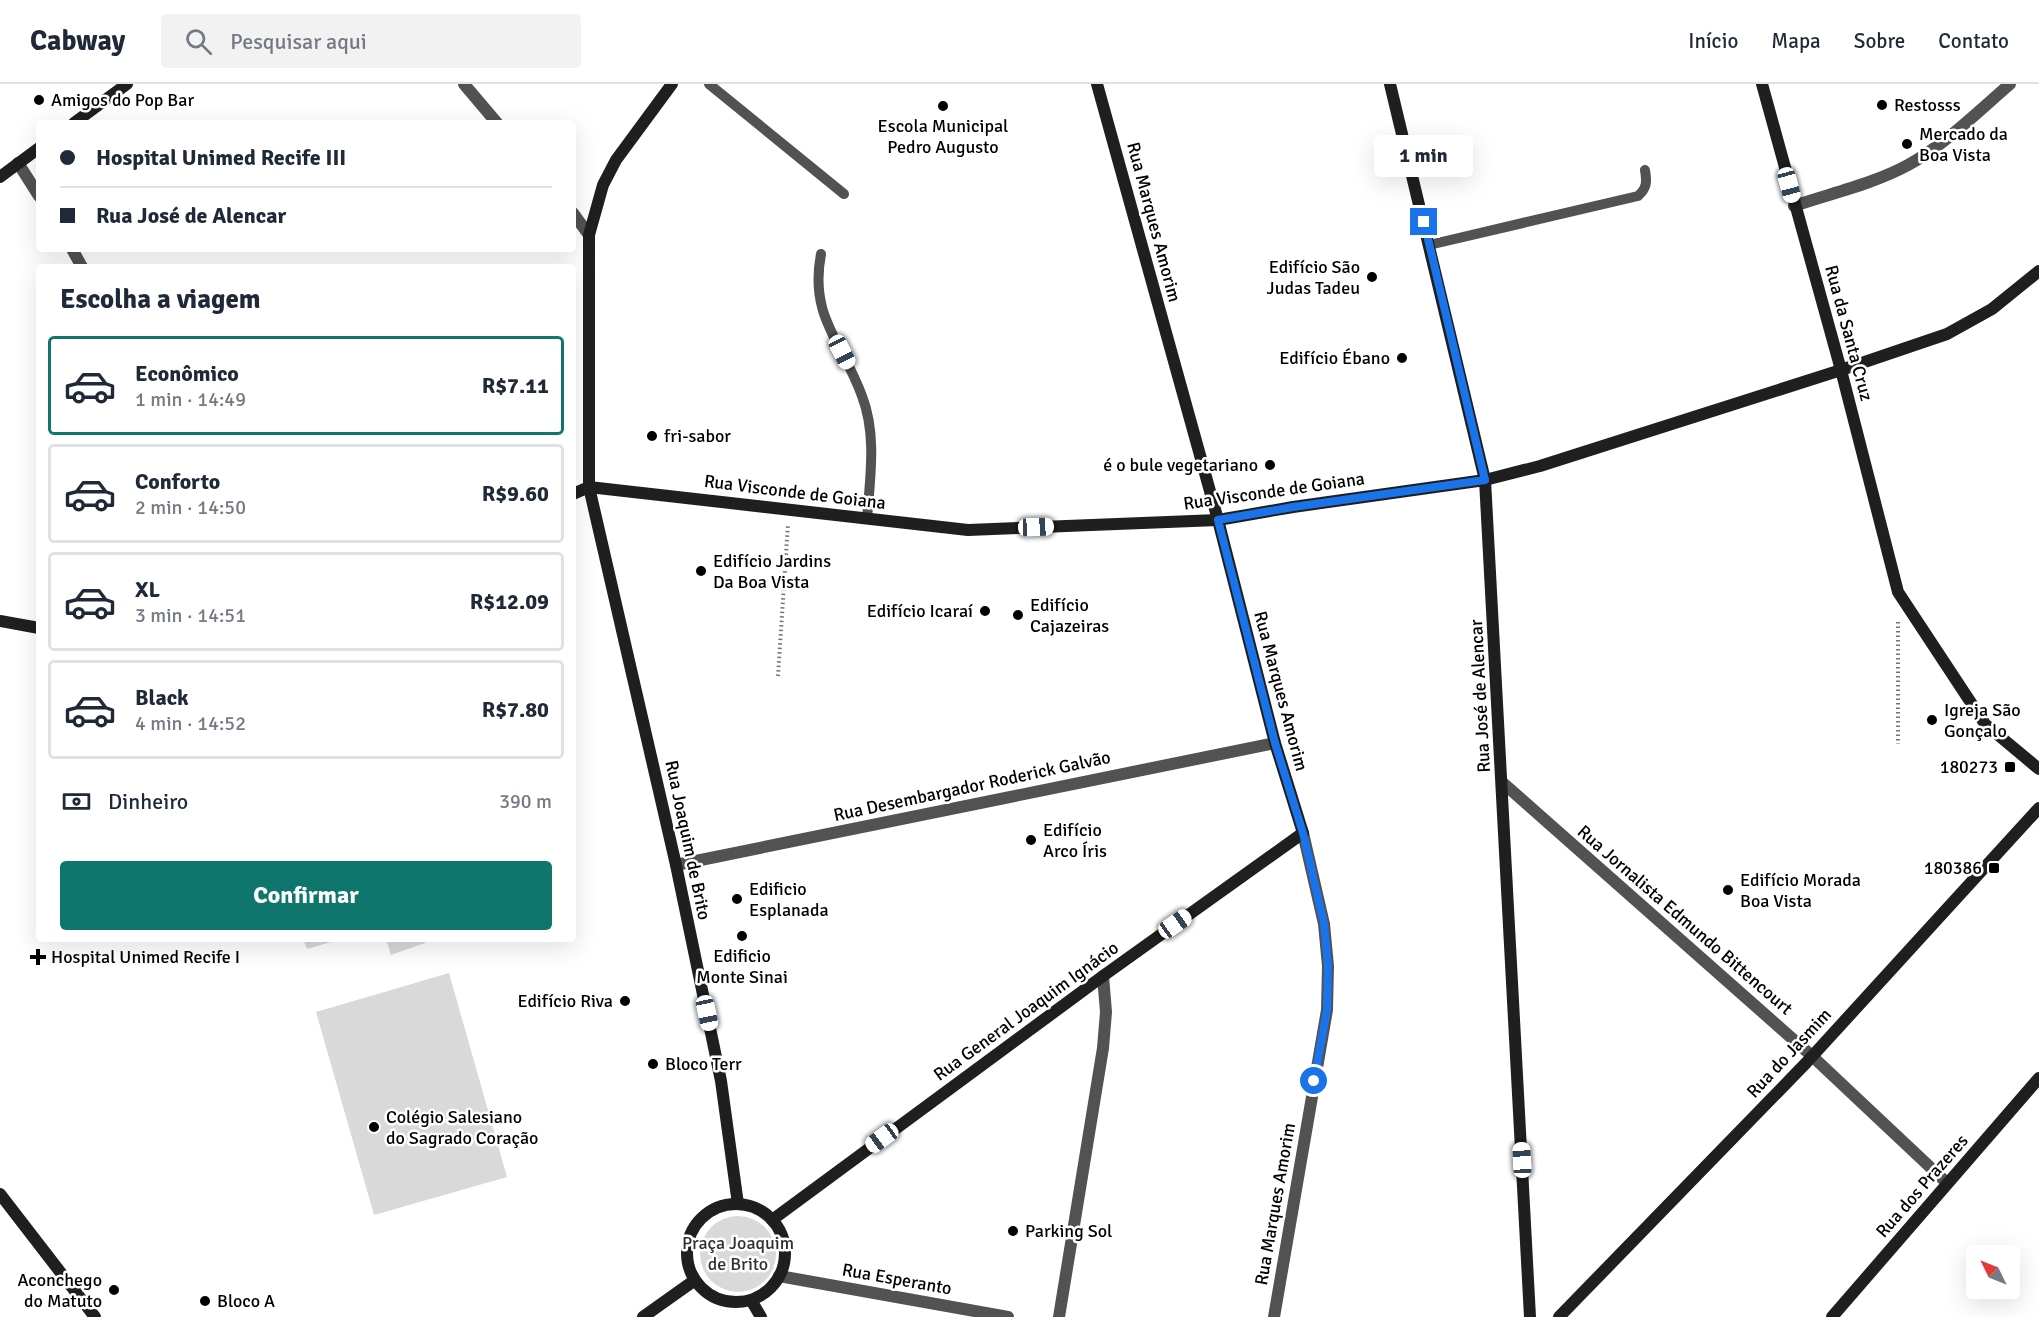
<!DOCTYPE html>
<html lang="pt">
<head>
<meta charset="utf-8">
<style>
  :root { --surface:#fff; --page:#f2f2f3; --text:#1f2937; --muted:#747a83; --line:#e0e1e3; --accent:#0f766e }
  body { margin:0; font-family:Signika,sans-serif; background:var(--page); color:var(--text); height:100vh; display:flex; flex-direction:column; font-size:22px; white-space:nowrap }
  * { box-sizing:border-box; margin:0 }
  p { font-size:20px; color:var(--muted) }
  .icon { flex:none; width:33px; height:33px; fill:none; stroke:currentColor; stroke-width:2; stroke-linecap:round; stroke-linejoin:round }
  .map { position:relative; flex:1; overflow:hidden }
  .details { position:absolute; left:36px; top:180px; width:540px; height:678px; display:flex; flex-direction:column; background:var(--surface); border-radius:6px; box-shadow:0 6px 24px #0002 }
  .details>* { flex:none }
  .hud { position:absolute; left:36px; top:36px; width:540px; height:132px; border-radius:6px; box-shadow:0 6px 24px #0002; display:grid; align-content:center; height:132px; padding:0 24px; background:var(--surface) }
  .needle { width:39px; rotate:313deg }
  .buttons { position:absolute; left:1966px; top:1161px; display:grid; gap:12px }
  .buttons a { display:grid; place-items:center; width:54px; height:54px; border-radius:6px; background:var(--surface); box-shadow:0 6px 24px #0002; font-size:30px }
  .end { position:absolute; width:27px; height:27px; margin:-14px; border:8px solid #1a73e8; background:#fff; box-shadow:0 0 0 3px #fff }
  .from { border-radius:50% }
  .bubble { position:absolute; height:42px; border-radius:6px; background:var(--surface); box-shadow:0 6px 24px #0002; font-size:20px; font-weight:700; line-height:42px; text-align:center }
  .car { position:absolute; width:18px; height:36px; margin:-18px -9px; border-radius:8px; box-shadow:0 0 4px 2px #0007; background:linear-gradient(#fff 24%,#345 0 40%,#fff 0 76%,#345 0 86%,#fff 0) }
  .hud b { display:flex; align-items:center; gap:21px; height:57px; font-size:22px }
  .hud b+b { border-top:2px solid var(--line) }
  .hud i { width:15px; height:15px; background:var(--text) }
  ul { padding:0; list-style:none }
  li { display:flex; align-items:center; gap:18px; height:99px; margin:0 12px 9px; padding:0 12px; border:3px solid var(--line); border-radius:6px }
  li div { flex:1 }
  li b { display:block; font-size:22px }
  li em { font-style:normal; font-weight:700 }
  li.current { border-color:var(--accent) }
  li>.icon { width:54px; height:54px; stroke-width:1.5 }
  h2 { padding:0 24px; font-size:27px; line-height:72px }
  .pay { display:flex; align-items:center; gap:15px; height:66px; padding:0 24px; font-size:22px }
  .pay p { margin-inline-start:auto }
  .button { display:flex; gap:12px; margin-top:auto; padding:12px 24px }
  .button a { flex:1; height:69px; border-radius:6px; background:var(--accent); color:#fff; font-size:24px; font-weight:700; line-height:69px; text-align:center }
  header { display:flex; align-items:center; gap:36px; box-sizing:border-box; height:84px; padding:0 30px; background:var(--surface); border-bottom:2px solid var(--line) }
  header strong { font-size:28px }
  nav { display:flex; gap:33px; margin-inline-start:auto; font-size:21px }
  .search { width:420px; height:54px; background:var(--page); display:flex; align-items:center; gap:15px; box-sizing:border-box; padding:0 21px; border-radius:6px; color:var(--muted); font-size:22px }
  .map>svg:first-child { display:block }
  .green { fill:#d9d9d9 }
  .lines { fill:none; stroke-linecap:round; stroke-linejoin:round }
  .path { stroke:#747474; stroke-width:4; stroke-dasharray:1.5 3; stroke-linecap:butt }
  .lane { stroke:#525252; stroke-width:10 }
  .street { stroke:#525252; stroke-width:12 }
  .secondary { stroke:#1f1f1f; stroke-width:12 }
  .route { stroke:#1a73e8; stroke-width:8 }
  .poi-dot { fill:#000; stroke:#fff; stroke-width:2 }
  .labels { text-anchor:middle; stroke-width:5; stroke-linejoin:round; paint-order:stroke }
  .poi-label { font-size:18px; fill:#000; stroke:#fff; text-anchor:start }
  .street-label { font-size:18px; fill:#000; stroke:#fff }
  .park-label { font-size:18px; fill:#303030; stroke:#fff }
</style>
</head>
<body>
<header>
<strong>Cabway</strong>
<div class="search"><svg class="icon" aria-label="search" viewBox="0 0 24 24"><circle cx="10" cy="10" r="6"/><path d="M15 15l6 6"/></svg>Pesquisar aqui</div>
<nav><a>Início</a><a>Mapa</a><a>Sobre</a><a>Contato</a></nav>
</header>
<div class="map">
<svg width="2039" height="1233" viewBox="0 0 2039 1233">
  <rect width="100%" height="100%" fill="#fff"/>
  <g class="green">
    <path d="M 303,855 L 341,855 L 307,865 Z"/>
    <path d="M 386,855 L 424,855 L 425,859 L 391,871 Z"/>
    <path d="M 449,889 L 507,1093 L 374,1131 L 316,928 Z"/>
    <circle cx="738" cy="1170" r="38"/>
  </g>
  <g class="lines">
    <g class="path">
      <path d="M 1898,538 L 1898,660"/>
      <path d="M 778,592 L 788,440"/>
    </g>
    <g class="lane">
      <path d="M 709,0 L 844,110"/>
      <path d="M 1429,161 L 1638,112 C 1647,104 1647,98 1645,86"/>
      <path d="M 821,170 C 809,233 842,257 862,312 C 877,351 870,394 867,435"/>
    </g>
    <g class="street">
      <path d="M 464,0 L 497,39"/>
      <path d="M 18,79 L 39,112"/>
      <path d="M 1794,122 C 1832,109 1873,100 1908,81 C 1942,63 1981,25 2010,0"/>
      <path d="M 573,129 L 589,151"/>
      <path d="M 72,165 L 82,183"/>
      <path d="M 1503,699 L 1812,972 L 1947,1099"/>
      <path d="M 676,781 L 1275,659"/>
      <path d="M 779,1192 L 1008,1233"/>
      <path d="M 1059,1233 L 1103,964 L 1106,928 L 1103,892"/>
      <path d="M 1274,1233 L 1327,926 L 1328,882 L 1324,840 L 1303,749"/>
    </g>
    <g class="secondary">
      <path d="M 672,0 L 616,76 L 603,101 L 589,151 L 589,403 L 676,781 L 721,997 L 738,1120"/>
      <path d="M 1390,0 L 1485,396 L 1530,1233"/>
      <path d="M 1762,0 L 1841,286 L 1898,508 L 1985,640 L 2039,685"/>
      <path d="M 74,39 L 127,0"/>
      <path d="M 0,93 L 39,64"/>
      <path d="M 573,410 L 589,403 L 968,446 L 1218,436 L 1293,423 L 1485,396 L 1540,382 L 1841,286 L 1947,250 L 1992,225 L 2039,187"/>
      <path d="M 0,537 L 39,544"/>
      <path d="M 0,1110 L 95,1233"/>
      <circle cx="736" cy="1169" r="49"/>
      <path d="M 772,1136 L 1103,892 L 1303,749 L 1275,659 L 1218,436 L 1097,0"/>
      <path d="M 751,1216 L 761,1233"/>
      <path d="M 643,1233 L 695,1196"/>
      <path d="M 1559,1233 L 1806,979 L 2039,724"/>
      <path d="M 1832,1233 L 2039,994"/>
    </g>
  </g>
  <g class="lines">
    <path class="route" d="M 1314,997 L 1327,926 L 1328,882 L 1324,840 L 1303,749 L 1275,659 L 1218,436 L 1293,423 L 1485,396 L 1424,138"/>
  </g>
  <g class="poi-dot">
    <circle cx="39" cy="16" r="6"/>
    <circle cx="1882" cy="21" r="6"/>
    <circle cx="943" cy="22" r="6"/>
    <circle cx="1907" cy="60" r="6"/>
    <circle cx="1372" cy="193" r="6"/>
    <circle cx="1402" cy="274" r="6"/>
    <circle cx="652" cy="352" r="6"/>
    <circle cx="1270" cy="381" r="6"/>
    <circle cx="701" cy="487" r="6"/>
    <circle cx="985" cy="527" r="6"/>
    <circle cx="1018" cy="531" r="6"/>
    <circle cx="1932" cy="636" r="6"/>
    <rect x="2004" y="677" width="12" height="12" rx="3"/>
    <circle cx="1031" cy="756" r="6"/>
    <rect x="1988" y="778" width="12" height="12" rx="3"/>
    <circle cx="1728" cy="806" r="6"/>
    <circle cx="737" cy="815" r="6"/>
    <circle cx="742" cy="852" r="6"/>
    <path d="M35 864h6v6h6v6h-6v6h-6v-6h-6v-6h6z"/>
    <circle cx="625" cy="917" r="6"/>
    <circle cx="653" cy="980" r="6"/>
    <circle cx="374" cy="1043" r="6"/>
    <circle cx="1013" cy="1147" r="6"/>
    <circle cx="114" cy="1206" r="6"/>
    <circle cx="205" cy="1217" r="6"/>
  </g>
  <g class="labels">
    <g class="poi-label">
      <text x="51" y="22">Amigos do Pop Bar</text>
      <text x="1894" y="27">Restosss</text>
      <text x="943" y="48" text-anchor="middle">Escola Municipal<tspan x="943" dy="21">Pedro Augusto</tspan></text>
      <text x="1919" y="56">Mercado da<tspan x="1919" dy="21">Boa Vista</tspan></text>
      <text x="1360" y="189" text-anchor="end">Edifício São<tspan x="1360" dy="21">Judas Tadeu</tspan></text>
      <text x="1390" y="280" text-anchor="end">Edifício Ébano</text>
      <text x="664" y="358">fri-sabor</text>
      <text x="1258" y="387" text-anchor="end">é o bule vegetariano</text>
      <text x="713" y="483">Edifício Jardins<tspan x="713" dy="21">Da Boa Vista</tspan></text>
      <text x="1030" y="527">Edifício<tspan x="1030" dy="21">Cajazeiras</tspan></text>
      <text x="973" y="533" text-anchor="end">Edifício Icaraí</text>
      <text x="1944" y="632">Igreja São<tspan x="1944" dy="21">Gonçalo</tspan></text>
      <text x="1998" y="689" text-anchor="end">180273</text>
      <text x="1043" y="752">Edifício<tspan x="1043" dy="21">Arco Íris</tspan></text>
      <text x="1982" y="790" text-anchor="end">180386</text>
      <text x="1740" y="802">Edifício Morada<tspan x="1740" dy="21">Boa Vista</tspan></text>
      <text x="749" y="811">Edificio<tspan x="749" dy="21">Esplanada</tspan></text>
      <text x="742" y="878" text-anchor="middle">Edificio<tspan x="742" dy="21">Monte Sinai</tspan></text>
      <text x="51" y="879">Hospital Unimed Recife I</text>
      <text x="613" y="923" text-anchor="end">Edifício Riva</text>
      <text x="665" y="986">Bloco Terr</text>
      <text x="386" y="1039">Colégio Salesiano<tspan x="386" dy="21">do Sagrado Coração</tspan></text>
      <text x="1025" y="1153">Parking Sol</text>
      <text x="102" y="1202" text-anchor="end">Aconchego<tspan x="102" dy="21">do Matuto</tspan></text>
      <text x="217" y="1223">Bloco A</text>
    </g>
    <g class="street-label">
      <text transform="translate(1154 138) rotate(75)" y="6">Rua Marques Amorim</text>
      <text transform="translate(1849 249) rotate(75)" y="6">Rua da Santa Cruz</text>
      <text transform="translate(1274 407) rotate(-8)" y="6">Rua Visconde de Goiana</text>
      <text transform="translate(795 408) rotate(7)" y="6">Rua Visconde de Goiana</text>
      <text transform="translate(1281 607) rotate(75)" y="6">Rua Marques Amorim</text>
      <text transform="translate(1480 612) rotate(-93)" y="6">Rua José de Alencar</text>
      <text transform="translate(972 702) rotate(-12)" y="6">Rua Desembargador Roderick Galvão</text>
      <text transform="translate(688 756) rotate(78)" y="6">Rua Joaquim de Brito</text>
      <text transform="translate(1685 836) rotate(41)" y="6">Rua Jornalista Edmundo Bittencourt</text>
      <text transform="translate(1026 927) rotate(-36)" y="6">Rua General Joaquim Ignácio</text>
      <text transform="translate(1789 969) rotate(-47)" y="6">Rua do Jasmim</text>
      <text transform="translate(1922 1102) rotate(-49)" y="6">Rua dos Prazeres</text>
      <text transform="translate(1275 1120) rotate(-80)" y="6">Rua Marques Amorim</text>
      <text transform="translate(897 1195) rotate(10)" y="6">Rua Esperanto</text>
    </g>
    <g class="park-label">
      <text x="738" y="1165">Praça Joaquim<tspan x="738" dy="21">de Brito</tspan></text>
    </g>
  </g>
</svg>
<div class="buttons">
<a><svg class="needle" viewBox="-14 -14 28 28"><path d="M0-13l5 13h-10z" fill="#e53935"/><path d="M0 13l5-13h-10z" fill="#747a83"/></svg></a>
</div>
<i class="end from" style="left:1314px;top:997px"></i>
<i class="end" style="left:1424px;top:138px"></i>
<div class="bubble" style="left:1374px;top:51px;width:99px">1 min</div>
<i class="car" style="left:1789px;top:101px;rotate:165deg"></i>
<i class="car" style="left:842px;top:268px;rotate:153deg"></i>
<i class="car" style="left:1036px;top:443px;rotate:88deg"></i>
<i class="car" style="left:1175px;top:840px;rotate:55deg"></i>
<i class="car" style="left:707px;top:929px;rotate:168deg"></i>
<i class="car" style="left:882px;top:1054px;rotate:234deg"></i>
<i class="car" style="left:1522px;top:1076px;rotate:357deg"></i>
<div class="hud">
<b><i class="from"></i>Hospital Unimed Recife III</b>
<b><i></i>Rua José de Alencar</b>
</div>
<section class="details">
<h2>Escolha a viagem</h2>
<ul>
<li class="current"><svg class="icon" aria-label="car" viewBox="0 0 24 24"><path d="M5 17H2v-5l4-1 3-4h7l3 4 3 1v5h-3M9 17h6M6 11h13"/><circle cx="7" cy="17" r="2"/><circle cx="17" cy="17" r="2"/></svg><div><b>Econômico</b><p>1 min · 14:49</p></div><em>R$7.11</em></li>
<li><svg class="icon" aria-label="car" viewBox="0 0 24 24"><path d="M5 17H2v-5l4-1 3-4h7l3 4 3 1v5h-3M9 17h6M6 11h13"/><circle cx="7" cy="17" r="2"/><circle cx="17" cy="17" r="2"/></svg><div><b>Conforto</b><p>2 min · 14:50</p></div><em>R$9.60</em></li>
<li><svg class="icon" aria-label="car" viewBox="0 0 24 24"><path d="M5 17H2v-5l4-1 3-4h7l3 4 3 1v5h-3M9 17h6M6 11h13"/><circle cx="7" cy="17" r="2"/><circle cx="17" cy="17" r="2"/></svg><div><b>XL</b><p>3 min · 14:51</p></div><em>R$12.09</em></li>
<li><svg class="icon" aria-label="car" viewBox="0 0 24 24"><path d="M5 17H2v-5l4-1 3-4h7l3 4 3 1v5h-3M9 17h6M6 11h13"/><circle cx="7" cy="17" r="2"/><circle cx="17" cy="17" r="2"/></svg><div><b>Black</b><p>4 min · 14:52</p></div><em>R$7.80</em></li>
</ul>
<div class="pay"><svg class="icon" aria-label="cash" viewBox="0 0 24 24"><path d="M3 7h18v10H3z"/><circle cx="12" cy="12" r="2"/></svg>Dinheiro<p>390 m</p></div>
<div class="button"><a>Confirmar</a></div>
</section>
</div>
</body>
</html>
